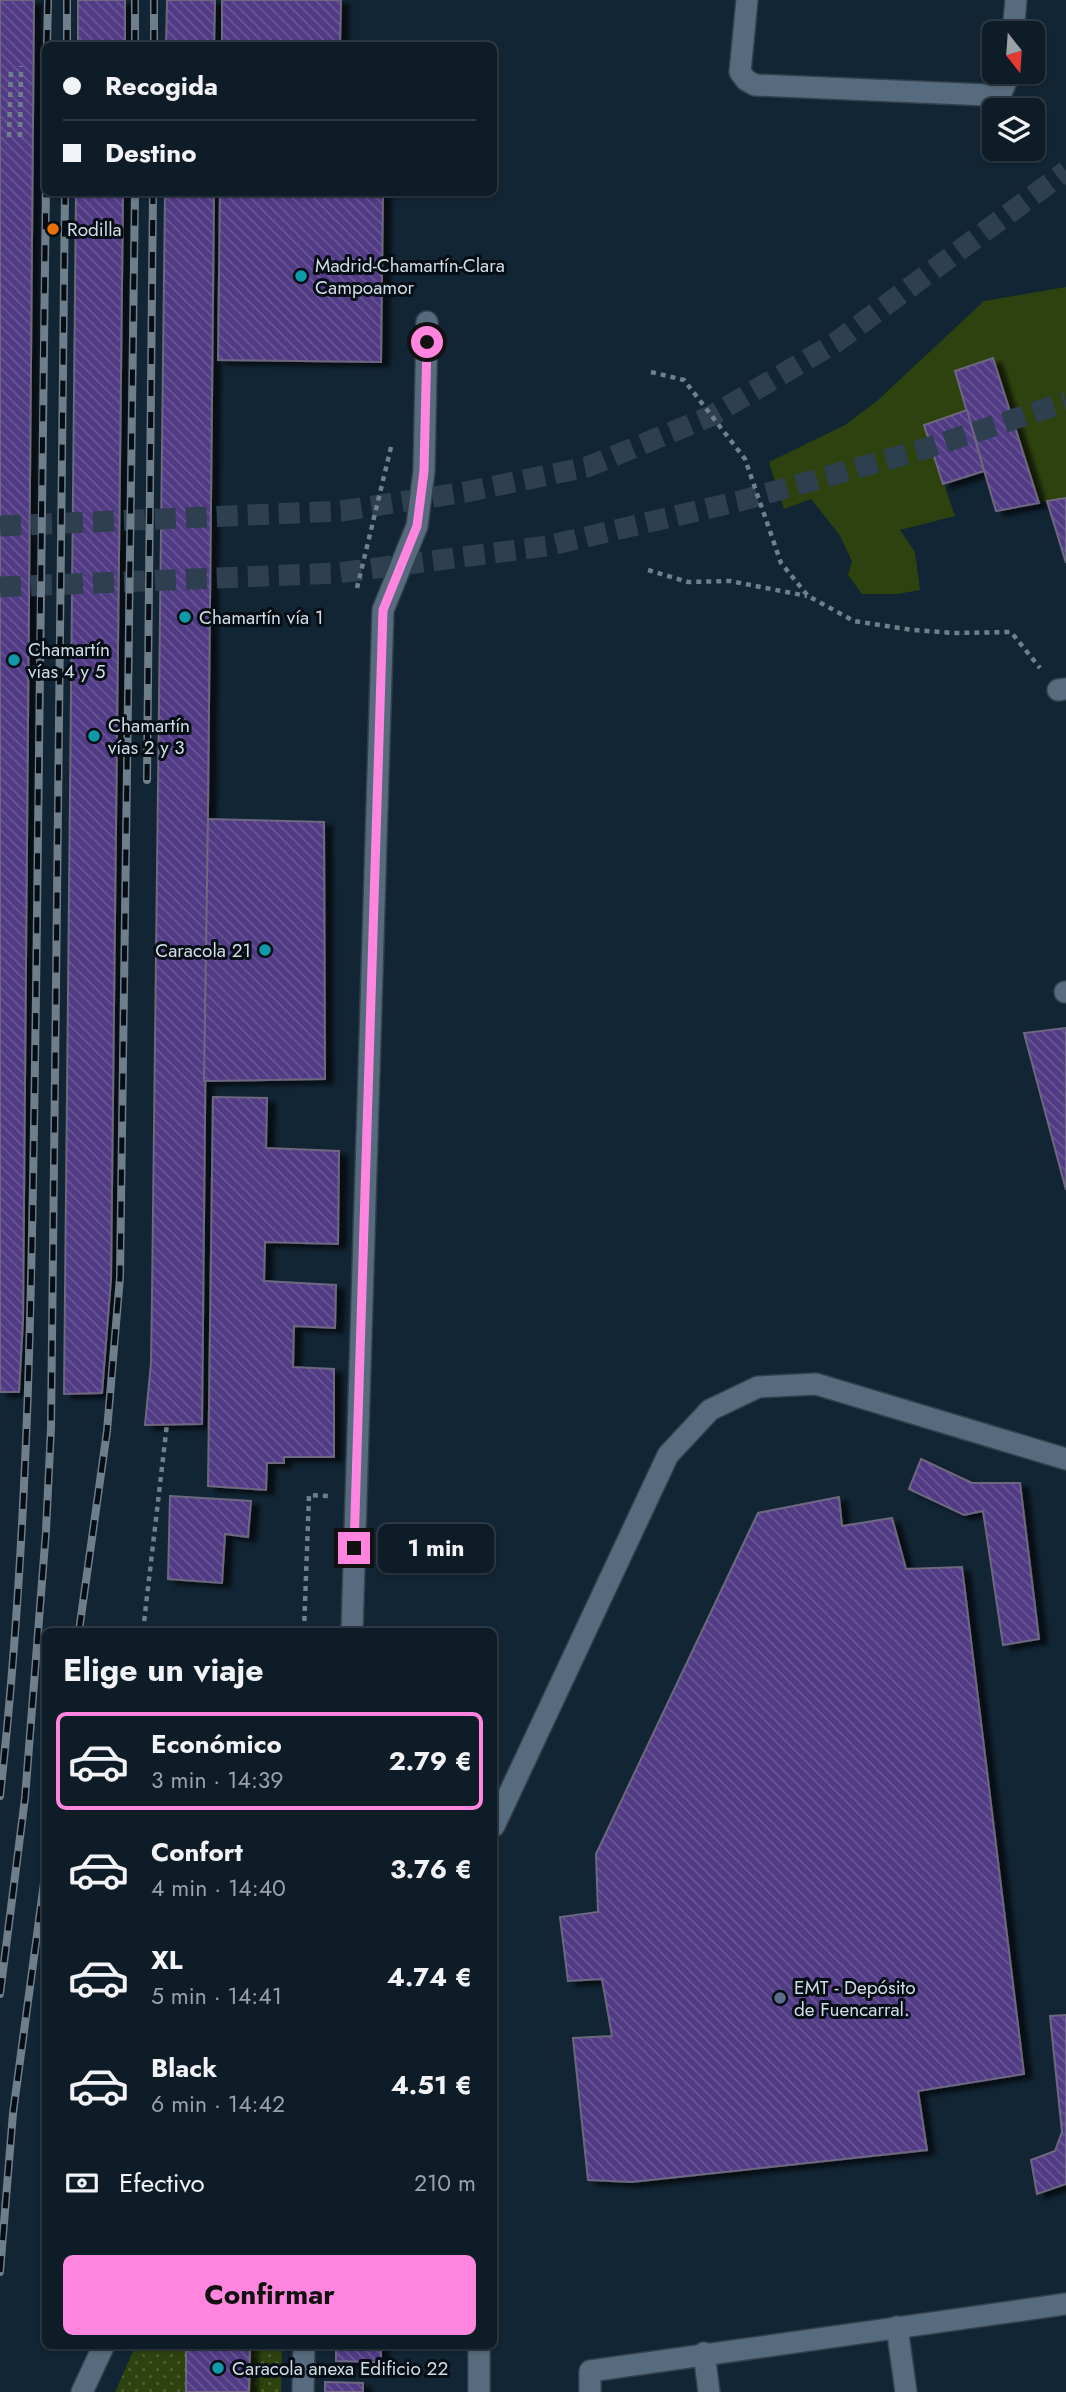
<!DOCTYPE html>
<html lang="es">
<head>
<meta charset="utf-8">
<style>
  :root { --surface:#0e1c27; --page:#17252f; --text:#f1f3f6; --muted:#9ba1a7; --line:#2e3a44; --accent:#ff85df }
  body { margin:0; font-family:Jost,sans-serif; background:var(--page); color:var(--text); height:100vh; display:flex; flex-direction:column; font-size:26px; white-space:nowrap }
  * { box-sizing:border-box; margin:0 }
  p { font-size:23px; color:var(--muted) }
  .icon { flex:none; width:38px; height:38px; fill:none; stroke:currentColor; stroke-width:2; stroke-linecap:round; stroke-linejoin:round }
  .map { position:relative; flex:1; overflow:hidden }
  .panel { position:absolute; left:42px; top:1628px; width:455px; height:721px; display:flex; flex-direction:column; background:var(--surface); border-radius:10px; box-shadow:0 2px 5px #0004,0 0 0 2px var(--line) }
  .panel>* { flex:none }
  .hud { position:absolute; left:42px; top:42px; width:455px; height:154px; border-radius:10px; box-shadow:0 2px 5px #0004,0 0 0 2px var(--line); display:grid; align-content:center; height:154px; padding:0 21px; background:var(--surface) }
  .needle { width:46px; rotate:163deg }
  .controls { position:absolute; left:982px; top:21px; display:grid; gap:14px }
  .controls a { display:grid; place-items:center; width:63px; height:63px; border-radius:10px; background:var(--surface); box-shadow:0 2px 5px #0004,0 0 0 2px var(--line); font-size:35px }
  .end { position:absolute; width:32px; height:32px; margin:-16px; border:9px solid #ff85df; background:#111; box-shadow:0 0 0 4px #111 }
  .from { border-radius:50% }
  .bubble { position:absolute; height:49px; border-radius:10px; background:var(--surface); box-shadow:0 2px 5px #0004,0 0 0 2px var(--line); font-size:23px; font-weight:700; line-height:49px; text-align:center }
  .hud b { display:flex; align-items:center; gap:24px; height:66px; font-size:26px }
  .hud b+b { border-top:2px solid var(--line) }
  .hud i { width:18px; height:18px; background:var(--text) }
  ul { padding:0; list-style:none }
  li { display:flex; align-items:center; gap:21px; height:98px; margin:0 14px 10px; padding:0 7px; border:4px solid transparent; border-radius:10px }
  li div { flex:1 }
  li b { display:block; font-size:26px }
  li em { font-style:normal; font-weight:700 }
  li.current { border-color:var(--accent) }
  li>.icon { width:63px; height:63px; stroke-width:1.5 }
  h2 { padding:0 21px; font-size:32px; line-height:84px }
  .pay { display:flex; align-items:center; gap:18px; height:77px; padding:0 21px; font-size:26px }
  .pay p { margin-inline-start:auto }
  .primary-button { display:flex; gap:14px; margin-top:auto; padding:14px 21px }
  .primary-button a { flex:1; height:80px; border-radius:10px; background:var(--accent); color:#111; font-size:28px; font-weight:700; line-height:80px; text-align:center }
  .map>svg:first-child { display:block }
  .grass { fill:#2e420f }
  .park { fill:url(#park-dots) }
  .building { fill:url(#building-back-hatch); stroke:#6d6880; stroke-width:2; filter:url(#shadow) }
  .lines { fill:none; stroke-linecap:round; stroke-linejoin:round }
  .major-tunnel { stroke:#2e404f; stroke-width:21; stroke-dasharray:21 10; stroke-linecap:butt }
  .minor-casing { stroke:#323f4c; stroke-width:24 }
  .path { stroke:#6f7f8b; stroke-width:4.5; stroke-dasharray:5 5; stroke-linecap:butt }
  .minor { stroke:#566b7d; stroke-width:21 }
  .rail-casing { stroke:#6f7e8b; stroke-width:8 }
  .rail { stroke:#060d14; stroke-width:5; stroke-dasharray:16; stroke-linecap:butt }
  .route { stroke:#ff85df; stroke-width:9 }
  .food-dot { fill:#e8710a; stroke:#060d14; stroke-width:2.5 }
  .culture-dot { fill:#0f9aa8; stroke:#060d14; stroke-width:2.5 }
  .service-dot { fill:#5c6f8a; stroke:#060d14; stroke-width:2.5 }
  .labels { text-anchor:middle; stroke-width:6; stroke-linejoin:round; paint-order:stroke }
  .poi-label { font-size:19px; fill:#d0dce6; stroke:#060d14; text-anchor:start }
</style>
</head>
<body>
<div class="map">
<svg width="1066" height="2392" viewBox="0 0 1066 2392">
  <defs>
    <pattern id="park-dots" width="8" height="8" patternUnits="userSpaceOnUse" patternTransform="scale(1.75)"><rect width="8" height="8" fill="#2e420f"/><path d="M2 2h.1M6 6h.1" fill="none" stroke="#4b5d32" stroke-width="1.8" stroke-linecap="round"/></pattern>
    <pattern id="building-back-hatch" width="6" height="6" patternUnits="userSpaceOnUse" patternTransform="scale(1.75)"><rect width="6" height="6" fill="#513a84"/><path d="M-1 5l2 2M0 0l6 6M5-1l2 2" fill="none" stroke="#695695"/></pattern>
    <filter id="shadow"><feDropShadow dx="8" dy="4.5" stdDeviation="2" flood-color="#0009"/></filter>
  </defs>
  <rect width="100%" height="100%" fill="#122534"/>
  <path class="grass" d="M 1066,287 L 1066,498 L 1039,503 L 993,358 L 956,370 L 967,410 L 924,425 L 955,516 L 900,530 L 915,552 L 920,590 L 897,594 L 862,594 L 848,575 L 852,561 L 839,534 L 811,499 L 784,509 L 769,462 L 845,425 L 877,401 L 984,301 Z"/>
  <g class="park">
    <path d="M 136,2345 L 186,2345 L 186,2392 L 115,2392 Z"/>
    <path d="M 250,2345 L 282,2345 L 281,2392 L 249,2392 Z"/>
  </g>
  <g class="building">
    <path d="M 0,0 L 34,0 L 23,1320 L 19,1392 L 0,1392 Z"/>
    <rect x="78" y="0" width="47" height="46"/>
    <path d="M 167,0 L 215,0 L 214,46 L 166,46 Z"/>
    <path d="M 222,0 L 341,0 L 340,46 L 222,46 Z"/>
    <path d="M 76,192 L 123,192 L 111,1279 L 102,1393 L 64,1394 Z"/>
    <path d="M 165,192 L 214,192 L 202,1424 L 145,1425 L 151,1363 L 152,1297 Z"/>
    <path d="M 220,192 L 383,192 L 381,362 L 218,360 Z"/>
    <path d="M 993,358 L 1039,503 L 996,511 L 955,371 Z"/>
    <path d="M 967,410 L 984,471 L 943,484 L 924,425 Z"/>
    <path d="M 1066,498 L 1066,563 L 1047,501 Z"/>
    <path d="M 208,819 L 324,822 L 325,1079 L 204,1081 Z"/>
    <path d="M 1066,1028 L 1066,1190 L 1024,1033 Z"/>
    <path d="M 213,1097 L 267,1098 L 266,1148 L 339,1151 L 338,1244 L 265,1242 L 264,1281 L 336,1285 L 335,1328 L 294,1326 L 293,1367 L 334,1369 L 334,1457 L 284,1457 L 284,1463 L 267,1463 L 266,1490 L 208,1486 Z"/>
    <path d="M 921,1459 L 972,1483 L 1020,1483 L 1039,1639 L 1003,1645 L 983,1511 L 964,1515 L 909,1489 Z"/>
    <path d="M 170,1496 L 251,1501 L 248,1537 L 225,1534 L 222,1583 L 168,1579 Z"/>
    <path d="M 839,1497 L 842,1526 L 892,1518 L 906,1569 L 962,1567 L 1024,2074 L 918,2091 L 927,2150 L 632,2182 L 588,2180 L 573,2038 L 612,2036 L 602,1979 L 568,1981 L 560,1917 L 598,1912 L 596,1854 L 758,1513 Z"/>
    <path d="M 1066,2015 L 1066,2184 L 1037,2194 L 1031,2160 L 1055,2151 L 1062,2132 L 1050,2016 Z"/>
    <path d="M 186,2345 L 250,2345 L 249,2392 L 186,2392 Z"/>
    <path d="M 336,2345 L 381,2345 L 381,2362 L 336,2361 Z"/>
    <path d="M 325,2382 L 363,2383 L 363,2392 L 325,2392 Z"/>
  </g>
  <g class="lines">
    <g class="major-tunnel">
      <path d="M 0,526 L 341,511 L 466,492 L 587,467 L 711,416 L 835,343 L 1066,171"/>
      <path d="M 0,587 L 338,573 L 547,546 L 740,501 L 921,450 L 1066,402"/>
    </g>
    <g class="minor-casing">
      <g id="minor">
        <path d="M 747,0 L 740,72 L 746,80 L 755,85 L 987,95 L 1002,91 L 1010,72"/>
        <path d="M 1013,33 L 1016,0"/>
        <path d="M 1058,690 L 1066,689"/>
        <path d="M 1065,992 L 1066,992"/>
        <path d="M 352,1631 L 383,610 L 417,526 L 424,471 L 427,322"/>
        <path d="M 494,1826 L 668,1455 L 710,1410 L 758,1387 L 816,1384 L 1066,1459"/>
        <path d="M 897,2327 L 906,2392"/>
        <path d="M 704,2353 L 709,2392"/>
        <path d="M 82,2392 L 104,2345"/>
        <path d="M 303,2392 L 304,2345"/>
        <path d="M 479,2392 L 479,2345"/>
        <path d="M 590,2392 L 590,2371 L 1066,2304"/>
      </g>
    </g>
    <g class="path">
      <path d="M 9,137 L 11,67"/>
      <path d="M 20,137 L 21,66"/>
      <path d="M 651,372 L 684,380 L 745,459 L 781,563 L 808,596 L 854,621 L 913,630 L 954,633 L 1011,632 L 1040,668"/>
      <path d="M 648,570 L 688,582 L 730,581 L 807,596"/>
      <path d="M 357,588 L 392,443"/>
      <path d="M 143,1631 L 167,1424"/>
      <path d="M 304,1631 L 309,1495 L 328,1496"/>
    </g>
    <use href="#minor" class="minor"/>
    <g class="rail-casing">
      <g id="rail">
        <path d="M 47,46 L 48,0"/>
        <path d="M 67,46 L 67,0"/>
        <path d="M 135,46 L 135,0"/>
        <path d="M 154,46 L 154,0"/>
        <path d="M 147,780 L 153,192"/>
        <path d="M 79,1631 L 107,1431 L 120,1277 L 135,192"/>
        <path d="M 0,1796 C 30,1529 32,1262 36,995 C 39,725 42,455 46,184"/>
        <path d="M 0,1994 L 25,1798 L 46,1531 L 51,1428 L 65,192"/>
        <path d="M 0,2272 L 13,2113 L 46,1868"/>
      </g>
    </g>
    <use href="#rail" class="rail"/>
  </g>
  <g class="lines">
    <path class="route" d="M 354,1548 L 383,610 L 417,526 L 424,471 L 427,342"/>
  </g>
  <circle class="food-dot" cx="53" cy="229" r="7"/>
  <g class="culture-dot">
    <circle cx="301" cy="276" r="7"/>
    <circle cx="185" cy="617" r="7"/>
    <circle cx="14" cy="660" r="7"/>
    <circle cx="94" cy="736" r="7"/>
    <circle cx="265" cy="950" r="7"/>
    <circle cx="218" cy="2368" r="7"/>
  </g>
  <circle class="service-dot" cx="780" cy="1998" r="7"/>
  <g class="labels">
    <g class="poi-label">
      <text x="67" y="236">Rodilla</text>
      <text x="315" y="272">Madrid-Chamartín-Clara<tspan x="315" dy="22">Campoamor</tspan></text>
      <text x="199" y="624">Chamartín vía 1</text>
      <text x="28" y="656">Chamartín<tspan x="28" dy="22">vías 4 y 5</tspan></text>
      <text x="108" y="732">Chamartín<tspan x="108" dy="22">vías 2 y 3</tspan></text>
      <text x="251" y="957" text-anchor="end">Caracola 21</text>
      <text x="794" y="1994">EMT - Depósito<tspan x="794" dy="22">de Fuencarral.</tspan></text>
      <text x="232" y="2375">Caracola anexa Edificio 22</text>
    </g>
  </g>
</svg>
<div class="controls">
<a><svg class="needle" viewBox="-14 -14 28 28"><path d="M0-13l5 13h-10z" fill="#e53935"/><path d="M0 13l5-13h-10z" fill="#9ba1a7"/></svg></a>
<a><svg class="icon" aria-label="layers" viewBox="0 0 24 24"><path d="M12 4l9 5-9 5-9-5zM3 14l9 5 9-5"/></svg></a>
</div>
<i class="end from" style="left:427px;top:342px"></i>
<i class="end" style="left:354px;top:1548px"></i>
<div class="bubble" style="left:378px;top:1524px;width:116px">1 min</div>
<div class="hud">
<b><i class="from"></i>Recogida</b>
<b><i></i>Destino</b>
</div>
<section class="panel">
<h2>Elige un viaje</h2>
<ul>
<li class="current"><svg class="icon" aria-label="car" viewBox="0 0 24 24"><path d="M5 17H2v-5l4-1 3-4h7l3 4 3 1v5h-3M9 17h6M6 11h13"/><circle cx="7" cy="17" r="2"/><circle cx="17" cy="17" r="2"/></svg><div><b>Económico</b><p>3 min · 14:39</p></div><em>2.79 €</em></li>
<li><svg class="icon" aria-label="car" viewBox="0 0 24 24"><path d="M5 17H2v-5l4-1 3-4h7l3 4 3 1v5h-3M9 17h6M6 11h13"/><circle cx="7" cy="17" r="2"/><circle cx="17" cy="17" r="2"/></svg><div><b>Confort</b><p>4 min · 14:40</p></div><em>3.76 €</em></li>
<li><svg class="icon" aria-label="car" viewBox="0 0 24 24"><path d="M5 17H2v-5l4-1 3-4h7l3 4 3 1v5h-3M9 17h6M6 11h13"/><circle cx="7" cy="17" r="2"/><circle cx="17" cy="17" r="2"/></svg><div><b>XL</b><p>5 min · 14:41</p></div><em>4.74 €</em></li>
<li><svg class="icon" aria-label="car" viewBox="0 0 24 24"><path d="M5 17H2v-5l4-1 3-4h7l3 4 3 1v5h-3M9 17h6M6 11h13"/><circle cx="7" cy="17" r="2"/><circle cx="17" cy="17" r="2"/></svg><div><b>Black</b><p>6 min · 14:42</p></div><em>4.51 €</em></li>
</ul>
<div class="pay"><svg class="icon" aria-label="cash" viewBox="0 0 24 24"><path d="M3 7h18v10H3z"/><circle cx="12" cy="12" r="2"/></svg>Efectivo<p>210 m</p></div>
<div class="primary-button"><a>Confirmar</a></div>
</section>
</div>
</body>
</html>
